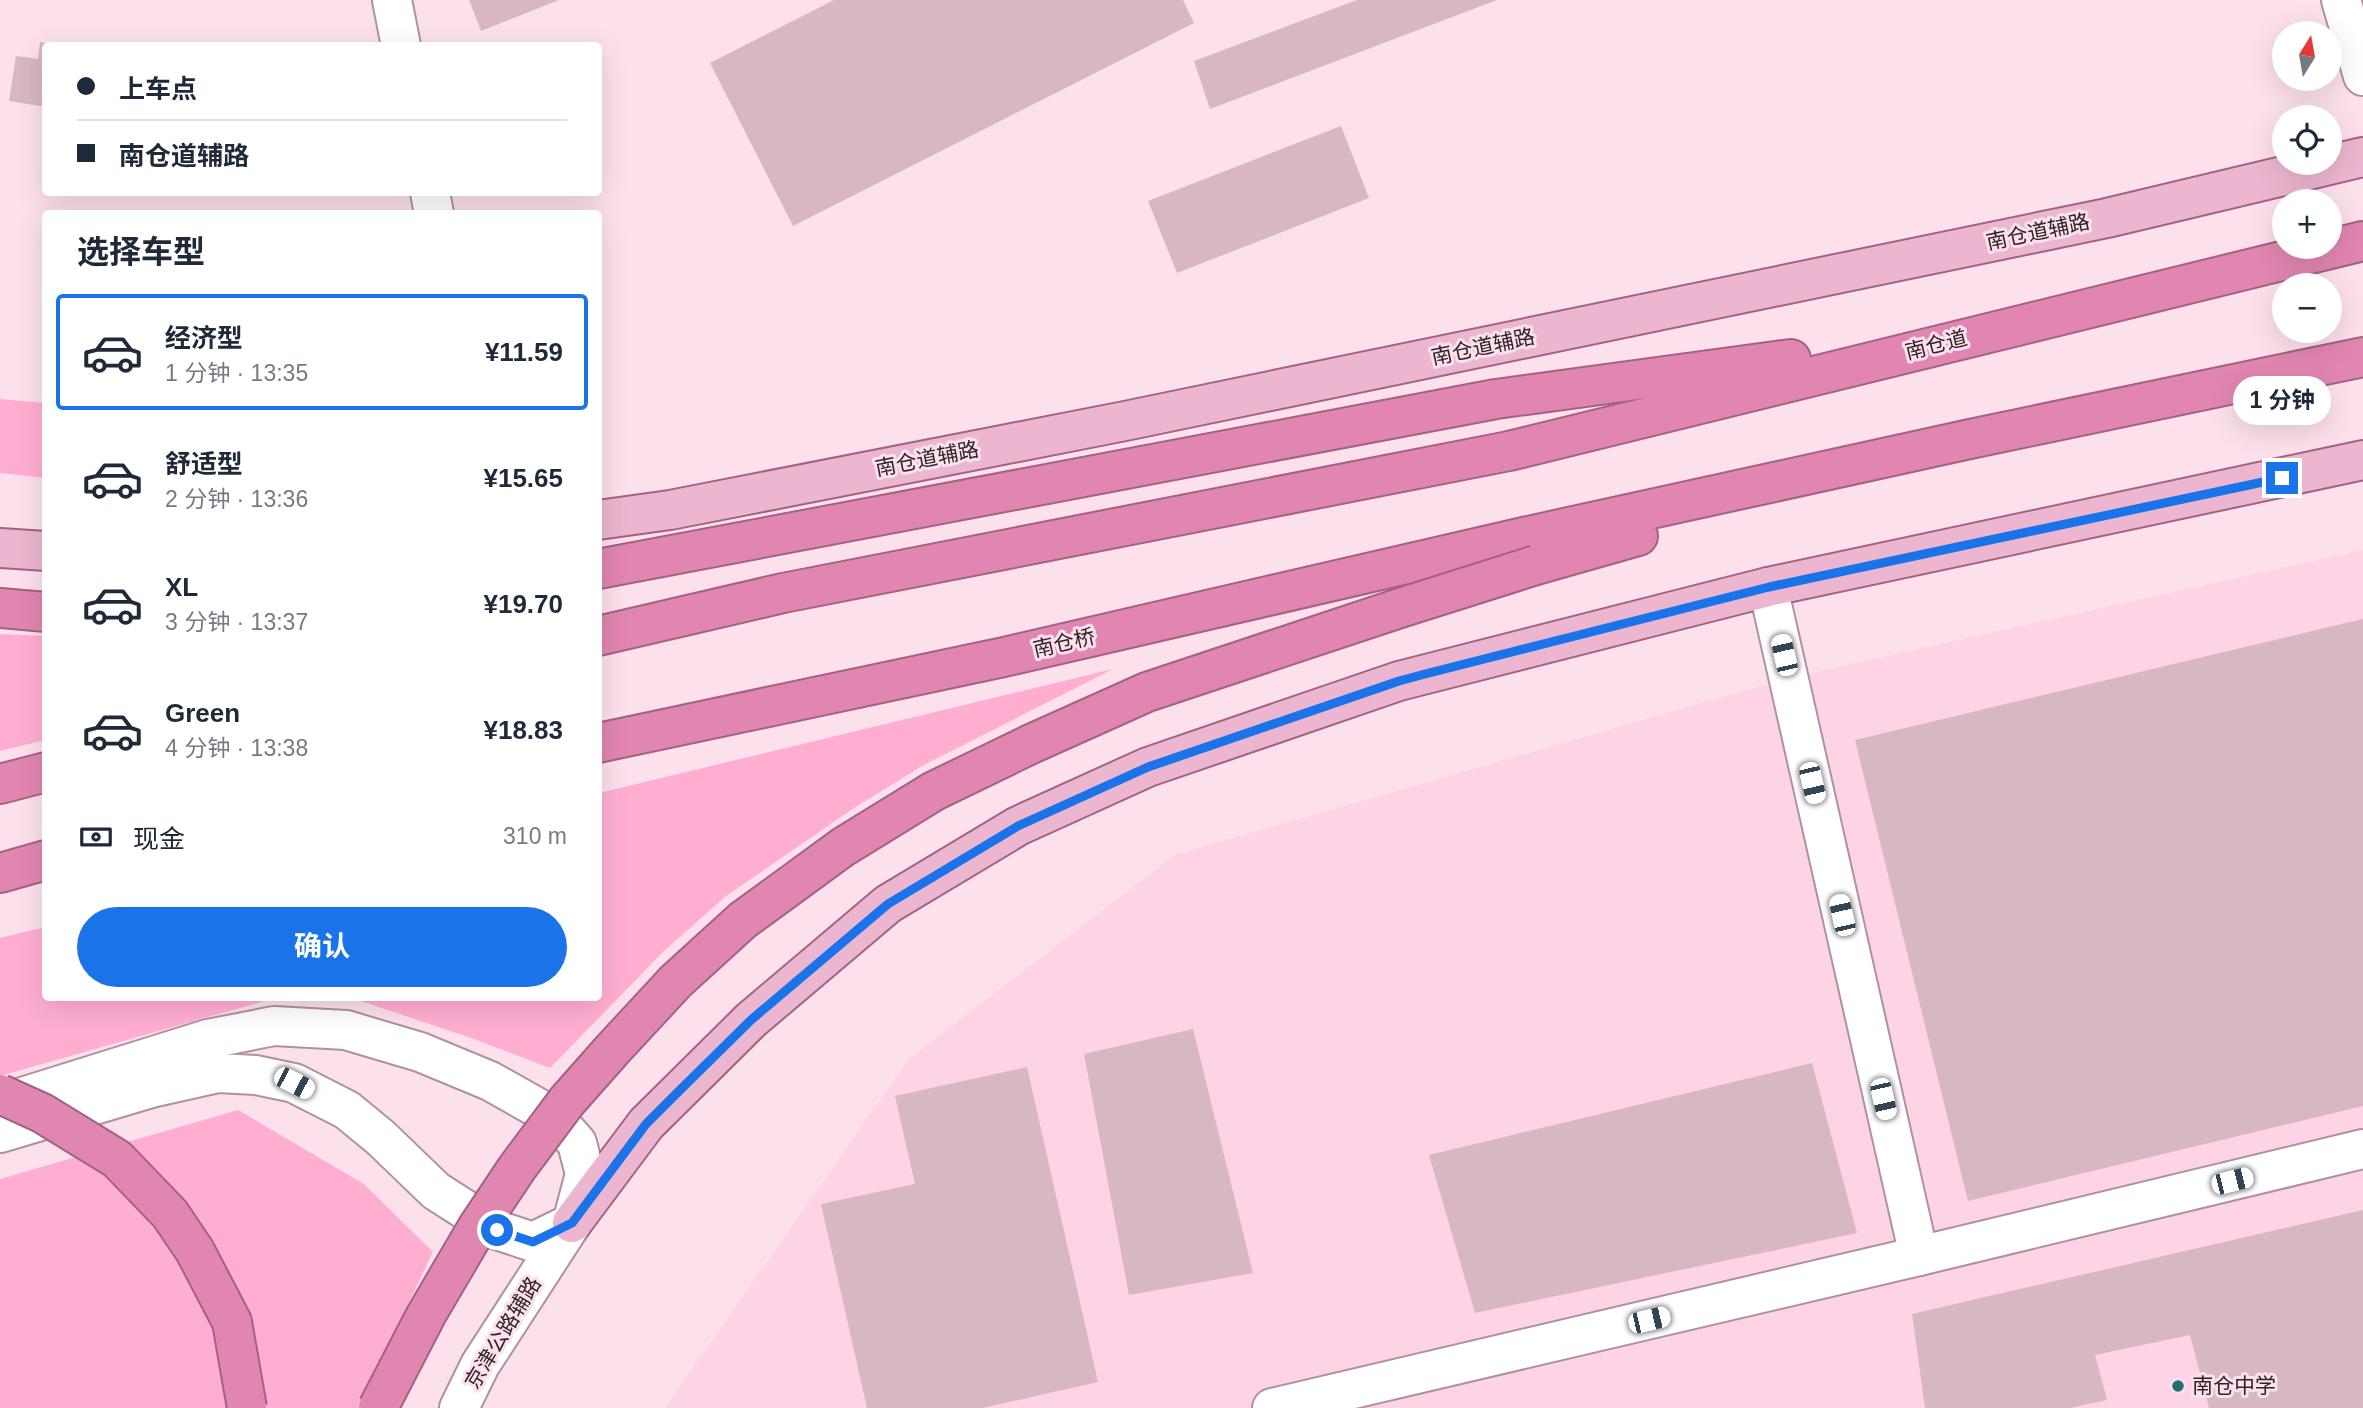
<!DOCTYPE html>
<html lang="zh">
<head>
<meta charset="utf-8">
<style>
  :root { --surface:#fff; --page:#f6f6f7; --text:#1f2937; --muted:#747a83; --line:#e0e1e3; --accent:#1a73e8 }
  body { margin:0; font-family:Helvetica,"Noto Sans SC",sans-serif; background:var(--page); color:var(--text); height:100vh; display:flex; flex-direction:column; font-size:26px; white-space:nowrap }
  * { box-sizing:border-box; margin:0 }
  p { font-size:23px; color:var(--muted) }
  .icon { flex:none; width:38px; height:38px; fill:none; stroke:currentColor; stroke-width:2; stroke-linecap:round; stroke-linejoin:round }
  .map { position:relative; flex:1; overflow:hidden }
  .side { position:absolute; left:42px; top:210px; width:560px; height:791px; display:flex; flex-direction:column; background:var(--surface); border-radius:7px; box-shadow:0 7px 28px #0002 }
  .side>* { flex:none }
  .top-card { position:absolute; left:42px; top:42px; width:560px; height:154px; border-radius:7px; box-shadow:0 7px 28px #0002; display:grid; align-content:center; height:154px; padding:0 35px; background:var(--surface) }
  .needle { width:46px; rotate:11deg }
  .fabs { position:absolute; left:2272px; top:21px; display:grid; gap:14px }
  .fabs a { display:grid; place-items:center; width:70px; height:70px; border-radius:50%; background:var(--surface); box-shadow:0 7px 28px #0002; font-size:35px }
  .end { position:absolute; width:32px; height:32px; margin:-16px; border:9px solid #1a73e8; background:#fff; box-shadow:0 0 0 4px #fff }
  .from { border-radius:50% }
  .bubble { position:absolute; height:49px; border-radius:24px; background:var(--surface); box-shadow:0 7px 28px #0002; font-size:23px; font-weight:700; line-height:49px; text-align:center }
  .car { position:absolute; width:21px; height:42px; margin:-21px -10px; border-radius:9px; box-shadow:0 0 5px 2px #0007; background:linear-gradient(#fff 24%,#345 0 40%,#fff 0 76%,#345 0 86%,#fff 0) }
  .top-card b { display:flex; align-items:center; gap:24px; height:66px; font-size:26px }
  .top-card b+b { border-top:2px solid var(--line) }
  .top-card i { width:18px; height:18px; background:var(--text) }
  ul { padding:0; list-style:none }
  li { display:flex; align-items:center; gap:21px; height:116px; margin:0 14px 10px; padding:0 21px; border:4px solid transparent; border-radius:7px }
  li div { flex:1 }
  li b { display:block; font-size:26px }
  li em { font-style:normal; font-weight:700 }
  li.on { border-color:var(--accent) }
  li>.icon { width:63px; height:63px; stroke-width:1.5 }
  h2 { padding:0 35px; font-size:32px; line-height:84px }
  .pay { display:flex; align-items:center; gap:18px; height:77px; padding:0 35px; font-size:26px }
  .pay p { margin-inline-start:auto }
  .primary-button { display:flex; gap:14px; margin-top:auto; padding:14px 35px }
  .primary-button a { flex:1; height:80px; border-radius:42px; background:var(--accent); color:#fff; font-size:28px; font-weight:700; line-height:80px; text-align:center }
  .map>svg:first-child { display:block }
  .built { fill:#fdd3e5 }
  .green { fill:#ffaed2 }
  .building { fill:#d8b7c4 }
  .lines { fill:none; stroke-linecap:round; stroke-linejoin:round }
  .minor-casing { stroke:#b0919e; stroke-width:42 }
  .major-casing { stroke:#a36380; stroke-width:42 }
  .highway-casing { stroke:#a36380; stroke-width:42 }
  .minor { stroke:#fff; stroke-width:38 }
  .major { stroke:#edb6d0; stroke-width:38 }
  .highway { stroke:#e186b0; stroke-width:38 }
  .highway-bridge-casing { stroke:#a36380; stroke-width:42; stroke-linecap:butt }
  .highway-bridge { stroke:#e186b0; stroke-width:38 }
  .route { stroke:#1a73e8; stroke-width:9 }
  .poi-dot { fill:#226e73; stroke:#fce0ec; stroke-width:2.5 }
  .labels { text-anchor:middle; stroke-width:6; stroke-linejoin:round; paint-order:stroke }
  .street-label { font-size:21px; fill:#2f2328; stroke:#fce0ec }
  .poi-label { font-size:21px; fill:#2f2328; stroke:#fce0ec; text-anchor:start }
</style>
</head>
<body>
<div class="map">
<svg width="2363" height="1408" viewBox="0 0 2363 1408">
  <rect width="100%" height="100%" fill="#fce0ec"/>
  <path class="built" d="M 2363,550 L 2363,1408 L 665,1408 L 909,1059 L 1175,855 L 1789,678 Z"/>
  <g class="green">
    <path d="M 0,399 L 45,403 L 45,478 L 0,473 Z"/>
    <path d="M 0,634 L 46,636 L 45,740 L 0,751 Z"/>
    <path d="M 1113,669 L 922,766 L 854,808 L 726,896 L 664,951 L 550,1068 L 471,1038 L 358,1000 L 320,998 L 598,998 L 599,793 Z"/>
    <path d="M 45,927 L 46,998 L 275,998 L 0,1076 L 0,938 Z"/>
    <path d="M 238,1110 L 364,1184 L 433,1252 L 358,1408 L 0,1408 L 0,1179 Z"/>
  </g>
  <g class="building">
    <path d="M 469,0 L 559,0 L 481,31 Z"/>
    <path d="M 834,0 L 1183,0 L 1194,23 L 793,226 L 710,63 Z"/>
    <path d="M 1357,0 L 1497,0 L 1210,109 L 1194,61 Z"/>
    <path d="M 40,42 L 46,43 L 46,107 L 9,101 L 16,56 L 38,59 Z"/>
    <path d="M 1341,126 L 1369,198 L 1177,273 L 1148,201 Z"/>
    <path d="M 2363,619 L 2363,1106 L 1968,1201 L 1855,740 Z"/>
    <path d="M 1193,1029 L 1253,1273 L 1129,1295 L 1084,1054 Z"/>
    <path d="M 1812,1063 L 1857,1233 L 1475,1313 L 1429,1155 Z"/>
    <path d="M 1027,1067 L 1098,1382 L 982,1408 L 867,1408 L 821,1204 L 915,1184 L 895,1096 Z"/>
    <path d="M 2363,1210 L 2363,1408 L 2209,1408 L 2190,1335 L 2095,1355 L 2107,1400 L 2070,1408 L 1925,1408 L 1912,1314 Z"/>
  </g>
  <g class="lines">
    <g class="minor-casing">
      <g id="minor">
        <path d="M 392,0 L 401,46"/>
        <path d="M 2341,0 L 2363,76"/>
        <path d="M 430,192 L 434,214"/>
        <path d="M 0,1104 L 208,1039 L 274,1026 L 346,1030 L 420,1052 L 490,1081 L 554,1117 L 577,1143 L 585,1174 L 572,1223 L 480,1365 L 459,1408"/>
        <path d="M 0,1133 L 151,1088 L 218,1073 L 256,1075 L 294,1083 L 347,1110 L 381,1138 L 436,1191 L 497,1230 L 533,1242 L 572,1223"/>
        <path d="M 1919,1256 L 2363,1149"/>
        <path d="M 1272,1408 L 1919,1256 L 1768,587"/>
      </g>
    </g>
    <g class="major-casing">
      <g id="major">
        <path d="M 598,520 L 670,510 L 1125,421 L 2107,218 L 2363,157"/>
        <path d="M 0,548 L 46,551"/>
        <path d="M 572,1223 L 646,1124 L 751,1020 L 888,904 L 1018,826 L 1148,767 L 1399,681 L 1768,587 L 2363,460"/>
      </g>
    </g>
    <g class="highway-casing">
      <g id="highway">
        <path d="M 1536,565 L 1638,536"/>
        <path d="M 598,569 L 1496,399 L 1791,359"/>
        <path d="M 0,608 L 46,612"/>
        <path d="M 598,636 L 783,593 L 1509,451 L 2363,241"/>
        <path d="M 598,743 L 1004,657 L 1528,536 L 1970,439 L 2363,357"/>
        <path d="M 0,784 L 46,772"/>
        <path d="M 0,873 L 46,860"/>
      </g>
    </g>
    <use href="#minor" class="minor"/>
    <use href="#major" class="major"/>
    <use href="#highway" class="highway"/>
    <g class="highway-bridge-casing">
      <g id="highway-bridge">
        <path d="M 0,1094 L 42,1113 L 117,1159 L 170,1214 L 195,1251 L 232,1322 L 247,1408"/>
        <path d="M 378,1408 L 426,1315 L 477,1228 L 517,1168 L 567,1101 L 613,1049 L 676,981 L 743,920 L 843,847 L 934,791 L 1031,744 L 1147,692 L 1400,608 L 1536,565"/>
      </g>
    </g>
    <use href="#highway-bridge" class="highway-bridge"/>
  </g>
  <g class="lines">
    <path class="route" d="M 497,1230 L 533,1242 L 572,1223 L 646,1124 L 675,1095 L 751,1020 L 888,904 L 1018,826 L 1148,767 L 1399,681 L 1425,674 L 1769,587 L 2282,478"/>
  </g>
  <circle class="poi-dot" cx="2178" cy="1386" r="7"/>
  <g class="labels">
    <g class="street-label">
      <text transform="translate(2038 232) rotate(-12)" y="7">南仓道辅路</text>
      <text transform="translate(1936 345) rotate(-14)" y="7">南仓道</text>
      <text transform="translate(1483 347) rotate(-12)" y="7">南仓道辅路</text>
      <text transform="translate(927 459) rotate(-11)" y="7">南仓道辅路</text>
      <text transform="translate(1064 643) rotate(-13)" y="7">南仓桥</text>
      <text transform="translate(503 1333) rotate(-59)" y="7">京津公路辅路</text>
    </g>
    <g class="poi-label">
      <text x="2192" y="1393">南仓中学</text>
    </g>
  </g>
</svg>
<div class="fabs">
<a><svg class="needle" viewBox="-14 -14 28 28"><path d="M0-13l5 13h-10z" fill="#e53935"/><path d="M0 13l5-13h-10z" fill="#747a83"/></svg></a>
<a><svg class="icon" aria-label="locate" viewBox="0 0 24 24"><circle cx="12" cy="12" r="6"/><path d="M12 2v4M12 18v4M2 12h4M18 12h4"/></svg></a>
<a>+</a>
<a>−</a>
</div>
<i class="end from" style="left:497px;top:1230px"></i>
<i class="end" style="left:2282px;top:478px"></i>
<div class="bubble" style="left:2233px;top:376px;width:98px">1 分钟</div>
<i class="car" style="left:1784px;top:655px;rotate:347deg"></i>
<i class="car" style="left:1812px;top:783px;rotate:167deg"></i>
<i class="car" style="left:1842px;top:915px;rotate:347deg"></i>
<i class="car" style="left:294px;top:1083px;rotate:117deg"></i>
<i class="car" style="left:1883px;top:1099px;rotate:167deg"></i>
<i class="car" style="left:2232px;top:1181px;rotate:76deg"></i>
<i class="car" style="left:1649px;top:1320px;rotate:77deg"></i>
<div class="top-card">
<b><i class="from"></i>上车点</b>
<b><i></i>南仓道辅路</b>
</div>
<section class="side">
<h2>选择车型</h2>
<ul>
<li class="on"><svg class="icon" aria-label="car" viewBox="0 0 24 24"><path d="M5 17H2v-5l4-1 3-4h7l3 4 3 1v5h-3M9 17h6M6 11h13"/><circle cx="7" cy="17" r="2"/><circle cx="17" cy="17" r="2"/></svg><div><b>经济型</b><p>1 分钟 · 13:35</p></div><em>¥11.59</em></li>
<li><svg class="icon" aria-label="car" viewBox="0 0 24 24"><path d="M5 17H2v-5l4-1 3-4h7l3 4 3 1v5h-3M9 17h6M6 11h13"/><circle cx="7" cy="17" r="2"/><circle cx="17" cy="17" r="2"/></svg><div><b>舒适型</b><p>2 分钟 · 13:36</p></div><em>¥15.65</em></li>
<li><svg class="icon" aria-label="car" viewBox="0 0 24 24"><path d="M5 17H2v-5l4-1 3-4h7l3 4 3 1v5h-3M9 17h6M6 11h13"/><circle cx="7" cy="17" r="2"/><circle cx="17" cy="17" r="2"/></svg><div><b>XL</b><p>3 分钟 · 13:37</p></div><em>¥19.70</em></li>
<li><svg class="icon" aria-label="car" viewBox="0 0 24 24"><path d="M5 17H2v-5l4-1 3-4h7l3 4 3 1v5h-3M9 17h6M6 11h13"/><circle cx="7" cy="17" r="2"/><circle cx="17" cy="17" r="2"/></svg><div><b>Green</b><p>4 分钟 · 13:38</p></div><em>¥18.83</em></li>
</ul>
<div class="pay"><svg class="icon" aria-label="cash" viewBox="0 0 24 24"><path d="M3 7h18v10H3z"/><circle cx="12" cy="12" r="2"/></svg>现金<p>310 m</p></div>
<div class="primary-button"><a>确认</a></div>
</section>
</div>
</body>
</html>
